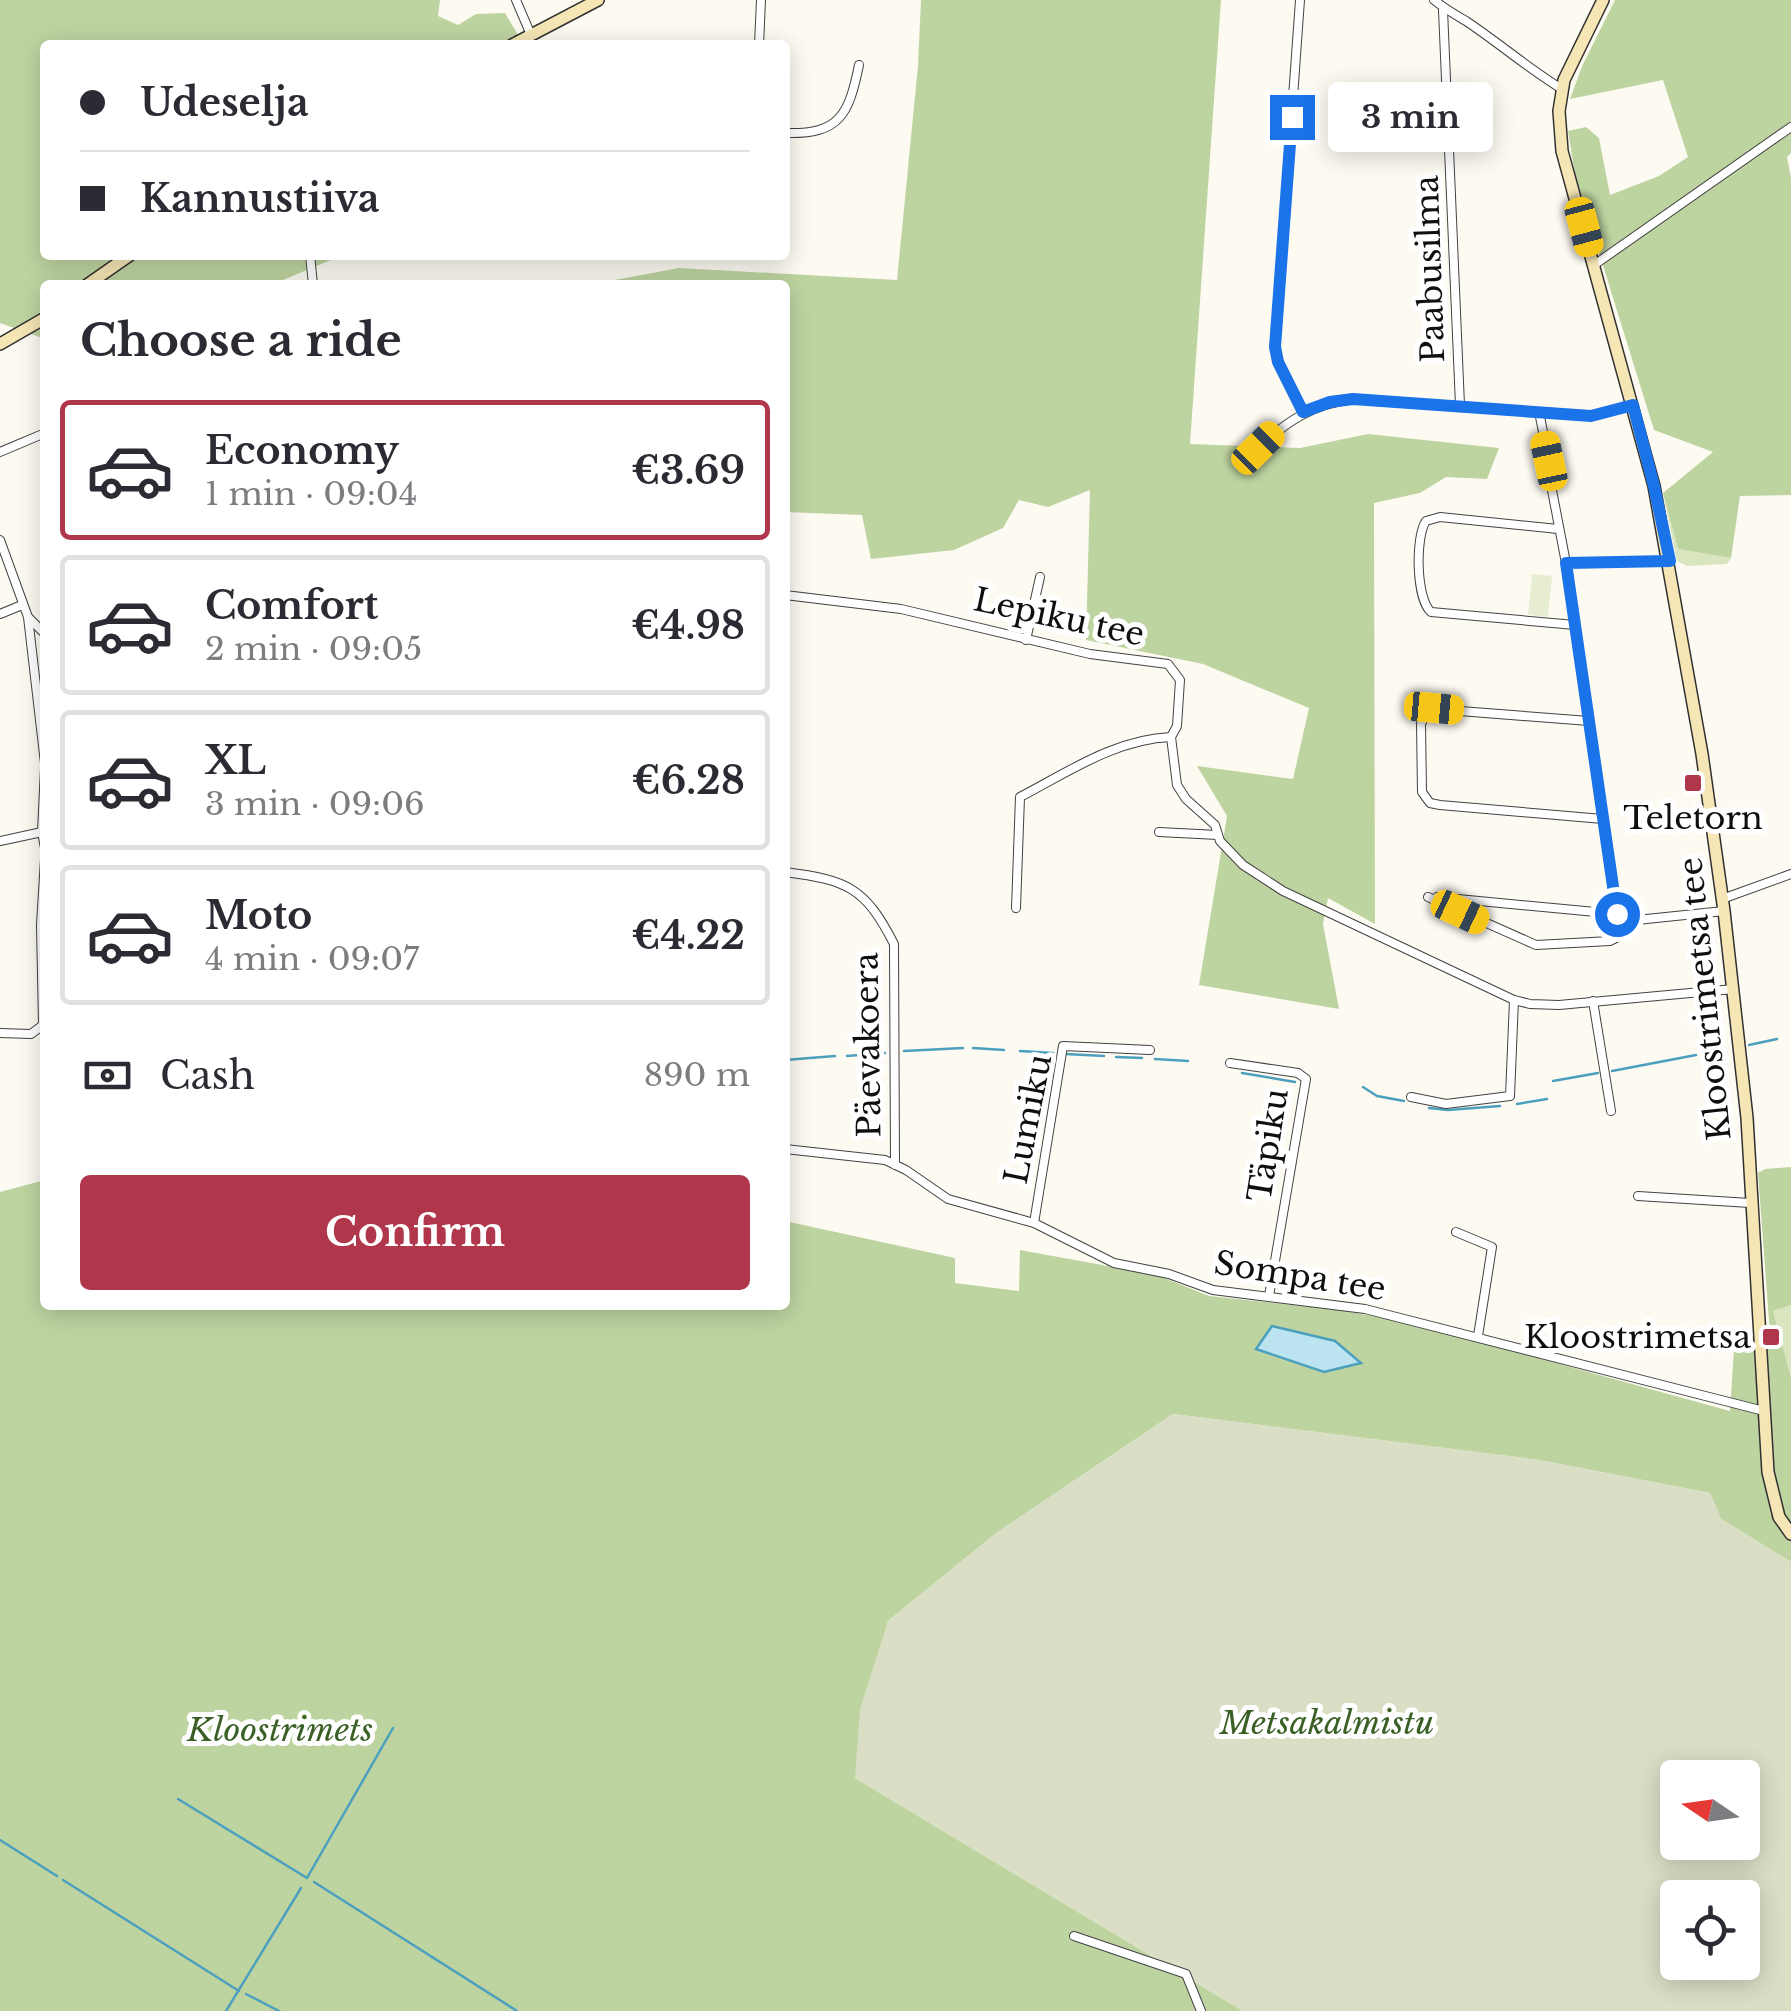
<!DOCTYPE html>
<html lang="en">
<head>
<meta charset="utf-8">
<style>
  :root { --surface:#fff; --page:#f7f7f7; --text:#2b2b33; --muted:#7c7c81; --line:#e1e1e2; --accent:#b0364c }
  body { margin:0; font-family:"Libre Baskerville",serif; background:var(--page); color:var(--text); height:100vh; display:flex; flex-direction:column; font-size:38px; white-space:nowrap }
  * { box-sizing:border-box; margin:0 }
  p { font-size:32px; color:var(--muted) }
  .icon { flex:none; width:55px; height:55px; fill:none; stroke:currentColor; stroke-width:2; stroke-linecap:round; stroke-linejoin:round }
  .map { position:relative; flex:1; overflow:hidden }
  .drawer { position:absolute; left:40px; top:280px; width:750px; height:1030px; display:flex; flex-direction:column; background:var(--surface); border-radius:10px; box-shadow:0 5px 25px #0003 }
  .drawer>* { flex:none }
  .top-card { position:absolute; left:40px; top:40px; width:750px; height:220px; border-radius:10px; box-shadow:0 5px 25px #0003; display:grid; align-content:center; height:220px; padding:0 40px; background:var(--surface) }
  .needle { width:65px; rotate:283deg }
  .fabs { position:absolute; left:1660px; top:1760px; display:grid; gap:20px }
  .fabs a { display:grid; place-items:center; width:100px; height:100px; border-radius:10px; background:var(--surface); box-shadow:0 5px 25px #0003; font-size:50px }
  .end { position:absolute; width:45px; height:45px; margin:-22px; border:12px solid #1a73e8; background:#fff; box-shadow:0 0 0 5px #fff }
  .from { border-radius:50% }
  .bubble { position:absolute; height:70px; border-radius:10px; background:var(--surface); box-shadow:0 5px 25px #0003; font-size:32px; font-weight:800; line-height:70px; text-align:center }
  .car { position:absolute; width:30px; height:60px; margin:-30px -15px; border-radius:12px; box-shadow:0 0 8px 2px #0007; background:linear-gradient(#f5c518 24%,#345 0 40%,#f5c518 0 76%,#345 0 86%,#f5c518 0) }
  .top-card b { display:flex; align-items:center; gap:35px; height:95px; font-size:38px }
  .top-card b+b { border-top:2px solid var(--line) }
  .top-card i { width:25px; height:25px; background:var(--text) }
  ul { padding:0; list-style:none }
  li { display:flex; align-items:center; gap:30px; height:140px; margin:0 20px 15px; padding:0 20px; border:5px solid var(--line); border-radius:10px }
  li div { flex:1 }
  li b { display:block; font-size:38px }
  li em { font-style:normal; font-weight:800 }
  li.current { border-color:var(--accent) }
  li>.icon { width:90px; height:90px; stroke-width:1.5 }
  h2 { padding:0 40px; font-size:45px; line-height:120px }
  .pay { display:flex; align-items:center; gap:25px; height:110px; padding:0 40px; font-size:38px }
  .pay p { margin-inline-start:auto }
  .cta { display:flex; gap:20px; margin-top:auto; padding:20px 40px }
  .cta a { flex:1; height:115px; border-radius:10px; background:var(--accent); color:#fff; font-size:40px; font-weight:800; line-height:115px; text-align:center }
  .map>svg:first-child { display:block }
  .green { fill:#d8e5bf }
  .forest { fill:#bed4a0 }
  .cemetery { fill:#d9dec5; fill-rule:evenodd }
  .pitch { fill:#e7edd0 }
  .water { fill:#bce3f0; stroke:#4ca0be; stroke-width:2.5 }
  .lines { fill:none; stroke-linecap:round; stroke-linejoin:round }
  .stream { stroke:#4ca0be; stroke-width:2.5 }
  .minor-casing { stroke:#424242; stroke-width:10 }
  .secondary-casing { stroke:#313131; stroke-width:14 }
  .minor { stroke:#fff; stroke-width:8 }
  .secondary { stroke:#f6e6b5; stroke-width:11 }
  .route { stroke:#1a73e8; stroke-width:12 }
  .poi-dot { fill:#b0364c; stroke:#fff; stroke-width:4 }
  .labels { text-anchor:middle; stroke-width:10; stroke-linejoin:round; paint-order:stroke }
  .street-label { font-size:32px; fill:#0f0f0f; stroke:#fff }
  .poi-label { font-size:32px; fill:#0f0f0f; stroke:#fff }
  .park-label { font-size:32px; font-style:italic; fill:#3a6026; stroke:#fff }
</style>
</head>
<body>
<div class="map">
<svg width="1791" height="2011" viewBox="0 0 1791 2011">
  <rect width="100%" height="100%" fill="#fdfaf2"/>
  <g class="green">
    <path d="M 1663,493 L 1678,549 L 1731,558 L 1727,564 L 1687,566 L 1677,561 Z"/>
    <path d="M 1791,1305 L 1791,1377 L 1773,1311 Z"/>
  </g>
  <g class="forest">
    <path d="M 0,0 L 440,0 L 438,16 L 458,25 L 476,14 L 505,13 L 524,45 L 45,45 L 45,255 L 343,255 L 271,285 L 45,285 L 45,339 L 0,323 Z"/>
    <path d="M 921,0 L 1221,0 L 1190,444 L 1300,448 L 1368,434 L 1499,448 L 1487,479 L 1446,477 L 1420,493 L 1374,503 L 1375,924 L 1328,898 L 1323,924 L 1339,1009 L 1199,985 L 1227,816 L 1197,766 L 1293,779 L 1309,708 L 1203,664 L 1086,640 L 1090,490 L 1048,507 L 1019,500 L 1003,528 L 954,550 L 871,559 L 862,515 L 785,512 L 785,285 L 588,285 L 679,268 L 897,280 L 918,66 Z"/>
    <path d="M 1615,0 L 1791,0 L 1791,153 L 1787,157 L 1791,178 L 1791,495 L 1740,496 L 1731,558 L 1678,549 L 1663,493 L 1713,452 L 1654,430 L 1575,175 L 1568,131 L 1586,127 L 1599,138 L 1610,195 L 1659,176 L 1688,157 L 1663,80 L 1570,99 L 1583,64 Z"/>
    <path d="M 1791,1167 L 1791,1305 L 1773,1311 L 1791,1377 L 1791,1562 L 1721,1519 L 1710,1493 L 1539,1460 L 1173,1414 L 995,1534 L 888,1621 L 855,1778 L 1243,2011 L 0,2011 L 0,1192 L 45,1180 L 45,1305 L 785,1305 L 785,1221 L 955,1258 L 955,1283 L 1019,1291 L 1020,1250 L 1157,1275 L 1209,1296 L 1340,1310 L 1411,1323 L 1730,1411 L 1735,1333 L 1750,1336 L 1770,1334 L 1758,1173 L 1765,1169 Z"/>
  </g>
  <path class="cemetery" d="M 1173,1414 L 1539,1460 L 1710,1493 L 1721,1519 L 1791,1562 L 1791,2011 L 1243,2011 L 855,1778 L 860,1709 L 888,1621 L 995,1534 ZM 1678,1778 L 1742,1778 L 1742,1842 L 1678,1842 ZM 1678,1898 L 1742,1898 L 1742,1962 L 1678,1962 Z"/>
  <path class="pitch" d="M 1532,574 L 1552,576 L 1548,617 L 1528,615 Z"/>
  <path class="water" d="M 1272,1326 L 1335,1341 L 1361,1363 L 1324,1372 L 1256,1349 Z"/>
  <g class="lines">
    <g class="stream">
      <path d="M 1749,1045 L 1777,1039"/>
      <path d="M 973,1048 L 1004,1050"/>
      <path d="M 904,1051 L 963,1048"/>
      <path d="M 1020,1051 L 1053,1053"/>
      <path d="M 1066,1054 L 1104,1056"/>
      <path d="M 847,1056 L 885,1053"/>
      <path d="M 1116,1057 L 1142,1058"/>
      <path d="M 1155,1059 L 1188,1061"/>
      <path d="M 785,1060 L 835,1056"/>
      <path d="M 1612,1071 L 1696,1055"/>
      <path d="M 1242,1073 L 1295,1082"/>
      <path d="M 1553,1081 L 1598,1073"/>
      <path d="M 1363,1087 L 1377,1096 L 1404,1101"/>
      <path d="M 1517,1104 L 1547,1099"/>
      <path d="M 1429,1108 L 1448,1110 L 1500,1106"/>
      <path d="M 178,1799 L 307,1878 L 393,1728"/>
      <path d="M 0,1840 L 57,1876"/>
      <path d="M 63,1880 L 239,1991"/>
      <path d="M 314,1882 L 517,2011"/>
      <path d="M 246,1994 L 279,2011"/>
      <path d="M 226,2011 L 301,1888"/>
    </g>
    <g class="minor-casing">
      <g id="minor">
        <path d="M 516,0 L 531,35"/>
        <path d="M 1300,0 L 1275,347 L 1278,362 L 1303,412"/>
        <path d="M 1434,0 C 1445,9 1454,14 1466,21 C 1499,43 1529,69 1562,89"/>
        <path d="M 1443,10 L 1460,405"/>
        <path d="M 759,45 L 761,0"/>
        <path d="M 785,133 C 841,135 849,113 859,65"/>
        <path d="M 310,255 L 313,285"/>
        <path d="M 1594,265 L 1791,127"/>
        <path d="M 1539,412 L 1549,461"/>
        <path d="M 1258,449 C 1286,421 1313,404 1353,399 L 1591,416 L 1633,405"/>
        <path d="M 0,452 L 45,433"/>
        <path d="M 1558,529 L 1440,517 L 1426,521 C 1415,537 1416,599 1431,612 L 1575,625"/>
        <path d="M 0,540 L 28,617 L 45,763"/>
        <path d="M 1566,563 L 1670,561"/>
        <path d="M 785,595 L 901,609 L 1090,654 L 1168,664 L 1180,680 L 1177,726 L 1171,737 L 1177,785 L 1186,799 L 1215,825 L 1220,841 L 1243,865 L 1283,891 L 1514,1000 L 1530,1004 L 1559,1005 L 1734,989"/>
        <path d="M 0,614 L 22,605"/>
        <path d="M 28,617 L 45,634"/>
        <path d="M 1026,640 L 1040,577"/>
        <path d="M 1589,721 L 1434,709 L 1427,712 L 1421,724 L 1422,792 L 1430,803 L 1440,805 L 1603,819"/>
        <path d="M 45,768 L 42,832 L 45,848"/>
        <path d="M 1159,832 L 1218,835"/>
        <path d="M 0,841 L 42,832"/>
        <path d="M 785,872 C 847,880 865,887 894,944 L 895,1165"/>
        <path d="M 1428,897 L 1536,945 L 1610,941 L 1620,936 L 1566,563 L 1551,485"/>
        <path d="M 1437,897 L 1617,914 L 1627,921 L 1724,911"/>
        <path d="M 1722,899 L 1791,874"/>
        <path d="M 1016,908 L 1020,797 C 1068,772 1116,739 1171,737"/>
        <path d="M 1593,1001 L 1611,1111"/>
        <path d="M 0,1033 L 31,1034 L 43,1025 L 41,925 L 45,859"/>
        <path d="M 1230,1063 L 1298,1073 L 1306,1079 L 1269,1296"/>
        <path d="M 1411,1097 L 1446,1104 L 1510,1096 L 1514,1000"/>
        <path d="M 785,1149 L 885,1160 L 906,1170 L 948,1199 L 1034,1223 L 1114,1263 L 1169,1274 L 1213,1290 L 1365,1309 L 1764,1411"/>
        <path d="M 1638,1196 L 1750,1203"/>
        <path d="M 1034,1223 L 1063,1046 L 1150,1050"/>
        <path d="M 1456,1232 L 1492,1247 L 1478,1336"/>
        <path d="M 1074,1936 L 1186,1974 L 1201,2011"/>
      </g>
    </g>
    <g class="secondary-casing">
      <g id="secondary">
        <path d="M 1603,0 L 1564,80 L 1559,111 L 1562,151 L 1654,486 L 1702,754 L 1724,911 L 1747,1118 L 1768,1472 L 1779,1517 L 1791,1534"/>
        <path d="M 512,45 L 598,0"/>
        <path d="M 87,285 L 130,255"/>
        <path d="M 0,344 L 45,318"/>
      </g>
    </g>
    <use href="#minor" class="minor"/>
    <use href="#secondary" class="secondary"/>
  </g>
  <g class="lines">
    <path class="route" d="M 1292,117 L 1275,347 L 1278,362 L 1303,412 L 1330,402 L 1353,399 L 1591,416 L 1633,405 L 1654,486 L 1670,561 L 1566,563 L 1617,914"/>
  </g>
  <g class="poi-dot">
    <rect x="1683" y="773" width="20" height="20" rx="5"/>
    <rect x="1761" y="1327" width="20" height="20" rx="5"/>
  </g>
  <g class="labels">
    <g class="street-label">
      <text transform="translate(1430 269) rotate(-92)" y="11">Paabusilma</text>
      <text transform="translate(1059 617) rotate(12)" y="11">Lepiku tee</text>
      <text transform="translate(1705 999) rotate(-96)" y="11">Kloostrimetsa tee</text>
      <text transform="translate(868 1045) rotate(-91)" y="11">Päevakoera</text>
      <text transform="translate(1028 1119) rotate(-79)" y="11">Lumiku</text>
      <text transform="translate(1268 1145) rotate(-81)" y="11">Täpiku</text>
      <text transform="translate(1300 1276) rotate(9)" y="11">Sompa tee</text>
    </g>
    <g class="poi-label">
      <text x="1693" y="829">Teletorn</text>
      <text x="1751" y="1348" text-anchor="end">Kloostrimetsa</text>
    </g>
    <g class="park-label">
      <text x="1327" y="1734">Metsakalmistu</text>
      <text x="280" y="1741">Kloostrimets</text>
    </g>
  </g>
</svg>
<div class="fabs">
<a><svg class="needle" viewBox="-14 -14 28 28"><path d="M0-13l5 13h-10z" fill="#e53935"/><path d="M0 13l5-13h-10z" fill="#7c7c81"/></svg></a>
<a><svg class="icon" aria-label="locate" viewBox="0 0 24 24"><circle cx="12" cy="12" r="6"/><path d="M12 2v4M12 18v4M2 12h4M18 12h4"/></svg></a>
</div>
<i class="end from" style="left:1617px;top:914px"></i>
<i class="end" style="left:1292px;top:117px"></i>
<div class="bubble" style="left:1328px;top:82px;width:165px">3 min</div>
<i class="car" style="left:1584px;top:227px;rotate:165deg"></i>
<i class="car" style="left:1258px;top:448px;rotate:45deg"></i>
<i class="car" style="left:1549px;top:461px;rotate:348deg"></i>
<i class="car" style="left:1434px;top:708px;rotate:95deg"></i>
<i class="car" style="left:1460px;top:912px;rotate:115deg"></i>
<div class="top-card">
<b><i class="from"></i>Udeselja</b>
<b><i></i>Kannustiiva</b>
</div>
<section class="drawer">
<h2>Choose a ride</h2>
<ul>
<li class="current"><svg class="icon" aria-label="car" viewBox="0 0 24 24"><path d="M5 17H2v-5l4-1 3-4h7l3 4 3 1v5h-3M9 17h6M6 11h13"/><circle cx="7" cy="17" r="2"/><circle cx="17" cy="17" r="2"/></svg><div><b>Economy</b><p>1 min · 09:04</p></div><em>€3.69</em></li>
<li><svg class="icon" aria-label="car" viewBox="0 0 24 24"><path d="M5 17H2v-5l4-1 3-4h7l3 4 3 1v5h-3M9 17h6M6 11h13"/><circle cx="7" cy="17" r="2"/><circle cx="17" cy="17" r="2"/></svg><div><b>Comfort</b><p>2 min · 09:05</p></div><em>€4.98</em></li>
<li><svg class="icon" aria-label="car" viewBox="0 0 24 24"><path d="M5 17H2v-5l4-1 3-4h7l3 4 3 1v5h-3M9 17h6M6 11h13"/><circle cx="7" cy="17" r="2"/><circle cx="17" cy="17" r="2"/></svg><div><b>XL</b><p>3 min · 09:06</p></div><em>€6.28</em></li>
<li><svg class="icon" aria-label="car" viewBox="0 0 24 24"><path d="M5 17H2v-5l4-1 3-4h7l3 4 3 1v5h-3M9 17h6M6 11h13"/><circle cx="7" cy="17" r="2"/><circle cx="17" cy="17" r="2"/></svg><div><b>Moto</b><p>4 min · 09:07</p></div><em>€4.22</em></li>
</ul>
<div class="pay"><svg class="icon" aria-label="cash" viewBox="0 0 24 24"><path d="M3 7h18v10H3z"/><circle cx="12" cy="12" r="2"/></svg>Cash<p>890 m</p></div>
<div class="cta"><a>Confirm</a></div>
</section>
</div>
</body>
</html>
